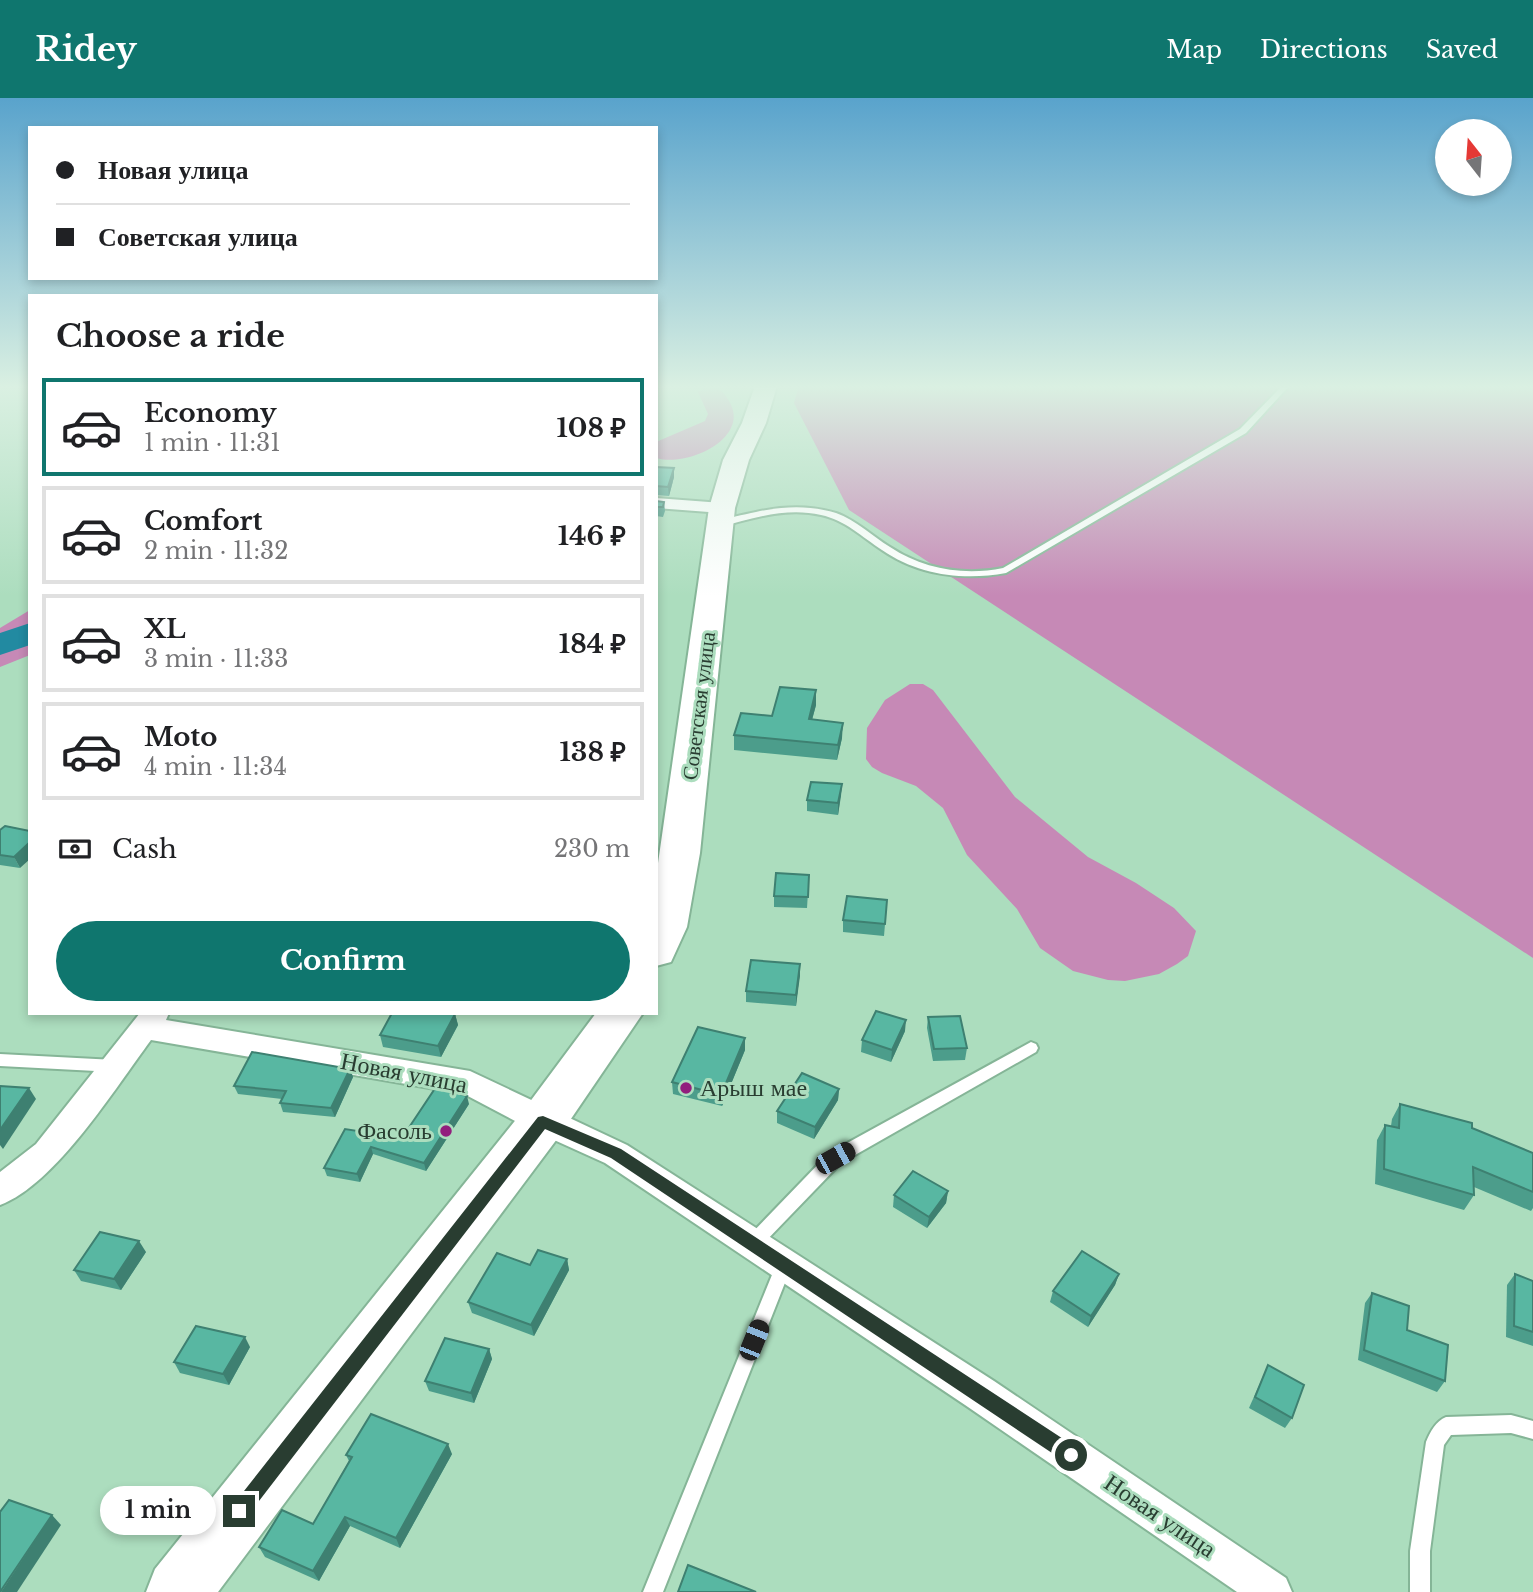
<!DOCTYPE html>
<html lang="en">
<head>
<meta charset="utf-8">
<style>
  :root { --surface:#fff; --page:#f6f6f6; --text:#202124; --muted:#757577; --line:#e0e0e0; --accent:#0f766e }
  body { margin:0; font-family:"Libre Baskerville",serif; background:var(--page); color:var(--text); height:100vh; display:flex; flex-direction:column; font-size:26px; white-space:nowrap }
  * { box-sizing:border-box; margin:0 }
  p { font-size:23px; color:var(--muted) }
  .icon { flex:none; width:38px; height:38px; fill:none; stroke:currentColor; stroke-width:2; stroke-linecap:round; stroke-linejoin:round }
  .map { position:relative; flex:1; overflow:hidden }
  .sheet { position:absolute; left:28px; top:196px; width:630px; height:721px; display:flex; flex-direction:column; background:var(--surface); border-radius:0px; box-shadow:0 4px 10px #0003 }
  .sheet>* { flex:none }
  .guide { position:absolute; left:28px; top:28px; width:630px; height:154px; border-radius:0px; box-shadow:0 4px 10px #0003; display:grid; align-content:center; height:154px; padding:0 28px; background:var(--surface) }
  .needle { width:46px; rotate:343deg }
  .controls { position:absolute; left:1435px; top:21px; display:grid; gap:14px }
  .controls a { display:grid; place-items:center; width:77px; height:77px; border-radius:50%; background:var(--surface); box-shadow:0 4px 10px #0003; font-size:35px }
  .end { position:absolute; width:32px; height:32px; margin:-16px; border:9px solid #293d31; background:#fff; box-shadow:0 0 0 4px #fff }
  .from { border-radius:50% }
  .bubble { position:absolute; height:49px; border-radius:24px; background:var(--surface); box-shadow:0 4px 10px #0003; font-size:23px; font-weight:700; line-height:49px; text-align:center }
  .car { position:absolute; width:21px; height:42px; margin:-21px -10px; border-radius:9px; box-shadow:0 0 5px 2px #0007; background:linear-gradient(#222 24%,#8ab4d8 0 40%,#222 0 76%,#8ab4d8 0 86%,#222 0) }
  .guide b { display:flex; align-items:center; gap:24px; height:66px; font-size:26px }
  .guide b+b { border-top:2px solid var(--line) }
  .guide i { width:18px; height:18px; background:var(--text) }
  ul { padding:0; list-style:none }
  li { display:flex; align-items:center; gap:21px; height:98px; margin:0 14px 10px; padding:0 14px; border:4px solid var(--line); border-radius:0px }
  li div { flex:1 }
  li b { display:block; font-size:26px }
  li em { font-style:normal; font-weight:700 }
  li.on { border-color:var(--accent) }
  li>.icon { width:63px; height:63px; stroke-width:1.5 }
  h2 { padding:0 28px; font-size:32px; line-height:84px }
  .pay { display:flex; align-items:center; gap:18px; height:77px; padding:0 28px; font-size:26px }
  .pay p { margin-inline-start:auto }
  .button { display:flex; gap:14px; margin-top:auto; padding:14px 28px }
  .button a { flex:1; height:80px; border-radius:42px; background:var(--accent); color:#fff; font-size:28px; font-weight:700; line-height:80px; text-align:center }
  header { display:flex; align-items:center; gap:42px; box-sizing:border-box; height:98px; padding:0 35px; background:var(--accent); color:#fff }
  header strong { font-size:33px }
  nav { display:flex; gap:38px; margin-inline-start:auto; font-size:24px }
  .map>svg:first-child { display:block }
  .forest { fill:#c689b6 }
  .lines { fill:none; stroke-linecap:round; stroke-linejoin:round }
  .river { fill:#228aa1; fill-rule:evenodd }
  .service-casing { stroke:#85b597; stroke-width:4 }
  .minor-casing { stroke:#85b597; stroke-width:4 }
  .primary-casing { stroke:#85b597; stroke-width:4 }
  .service { fill:#fff; fill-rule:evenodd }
  .minor { fill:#fff; fill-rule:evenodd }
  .primary { fill:#fff; fill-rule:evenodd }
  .wall { fill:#4c9d8b }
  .shaded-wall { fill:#3e8071 }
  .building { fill:#58b7a2; stroke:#3e8071; stroke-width:2 }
  .route { fill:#293d31 }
  .poi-dot { fill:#921e7d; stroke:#acddbe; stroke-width:2.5 }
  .labels { text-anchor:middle; stroke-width:6; stroke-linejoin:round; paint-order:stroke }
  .street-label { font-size:21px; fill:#293d31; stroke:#acddbe }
  .near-street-label { font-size:24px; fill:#293d31; stroke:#acddbe }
  .near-poi-label { font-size:24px; fill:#293d31; stroke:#acddbe; text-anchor:start }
</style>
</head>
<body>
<header>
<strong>Ridey</strong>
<nav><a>Map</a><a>Directions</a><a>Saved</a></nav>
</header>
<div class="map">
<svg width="1533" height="1494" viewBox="0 0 1533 1494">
  <rect width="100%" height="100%" fill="#acddbe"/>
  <g class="forest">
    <path d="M 799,288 L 1533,288 L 1533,860 L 849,412 L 794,305 Z"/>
    <path d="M 710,289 C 718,290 722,292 727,300 C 755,338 689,370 656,360 L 656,344 L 705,323 L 708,316 L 698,294 Z"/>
    <path d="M 30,512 L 30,557 L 0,569 L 0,530 Z"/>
    <path d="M 910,586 L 923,586 L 933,592 L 1015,699 L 1088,759 L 1136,785 L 1174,810 L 1196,833 L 1188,858 L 1177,866 L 1159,876 L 1125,883 L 1108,882 L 1073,873 L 1040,850 L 1017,811 L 967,757 L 943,710 L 916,688 L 882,675 L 872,669 L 866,661 L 867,630 L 885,602 Z"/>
  </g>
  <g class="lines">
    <path class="river" d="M 30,525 L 30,547 L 0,557 L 0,535 Z"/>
    <g class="service-casing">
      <g id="service">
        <path d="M 1282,288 L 1289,288 L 1246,335 L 1006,475 C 963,483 918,477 882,452 C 862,439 845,422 821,417 C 787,409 753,420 720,429 L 716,426 C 727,419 743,417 756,414 C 783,408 810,407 836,415 C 856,422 872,438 890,449 C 923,471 964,478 1003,470 L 1240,331 Z"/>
        <path d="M 1031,944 L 1036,946 L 1038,950 L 1036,954 L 841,1065 L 759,1150 L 753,1152 L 747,1150 L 745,1145 L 747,1140 L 829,1055 Z"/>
        <path d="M 0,956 L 115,962 L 120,964 L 122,968 L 120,972 L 115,974 L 0,968 Z"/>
        <path d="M 784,1159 L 790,1162 L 792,1167 L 663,1494 L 643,1494 L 776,1167 L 778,1162 Z"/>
        <path d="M 1511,1317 L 1533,1323 L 1533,1341 L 1511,1335 L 1451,1337 L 1444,1347 L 1430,1453 L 1430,1494 L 1410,1494 L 1410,1453 L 1426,1344 C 1430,1334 1436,1323 1446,1319 Z"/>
      </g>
    </g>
    <g class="minor-casing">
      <g id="minor">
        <path d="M 656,400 L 722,405 L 731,410 L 722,415 L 656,410 Z"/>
        <path d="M 140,915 L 169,915 L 166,922 L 470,973 L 627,1047 L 994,1283 L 1286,1480 L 1292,1494 L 1237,1494 L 968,1309 L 605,1065 L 532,1032 L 464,996 L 151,942 C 116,989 55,1087 0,1107 L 0,1074 L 36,1046 Z"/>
      </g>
    </g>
    <g class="primary-casing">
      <g id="primary">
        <path d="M 755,288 L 777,288 L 766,325 L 749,362 L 735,410 L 700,755 L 687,829 L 671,864 L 656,868 L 656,779 L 709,410 L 723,362 L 742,325 Z"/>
        <path d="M 596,915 L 643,915 L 560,1037 L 218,1494 L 146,1494 L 155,1471 L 526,1009 Z"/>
      </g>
    </g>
    <use href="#service" class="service"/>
    <use href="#minor" class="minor"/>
    <use href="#primary" class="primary"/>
  </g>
  <g class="wall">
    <path d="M 656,369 L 674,370 L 674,379 L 669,398 L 656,397 Z"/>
    <path d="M 656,403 L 664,404 L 665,413 L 663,419 L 656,418 Z"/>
    <path d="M 816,592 L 816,607 L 812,622 L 842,640 L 837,662 L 734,652 L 734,637 L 772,618 Z"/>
    <path d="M 842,686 L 838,717 L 807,713 L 807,702 Z"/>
    <path d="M 0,732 L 20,770 L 0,767 Z"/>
    <path d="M 809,777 L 807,810 L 774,809 L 774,798 Z"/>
    <path d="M 887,802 L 884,838 L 843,834 L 843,822 Z"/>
    <path d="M 800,866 L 796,908 L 746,904 L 746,893 Z"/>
    <path d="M 455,916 L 458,927 L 441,959 L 383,949 L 380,937 Z"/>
    <path d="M 928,919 L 967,950 L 965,962 L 933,963 L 927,930 Z"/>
    <path d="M 905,933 L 891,964 L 861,954 L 862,942 Z"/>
    <path d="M 745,940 L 745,952 L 722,1008 L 673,996 L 672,984 Z"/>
    <path d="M 350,971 L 353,979 L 335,1019 L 283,1014 L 280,1005 L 282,1001 L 238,996 L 234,988 Z"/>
    <path d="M 839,991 L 838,1002 L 814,1041 L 777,1025 L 777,1013 Z"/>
    <path d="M 469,1006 L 426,1073 L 373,1056 L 360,1084 L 327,1078 L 324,1070 L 345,1031 L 402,1040 Z"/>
    <path d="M 1400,1006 L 1472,1030 L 1533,1055 L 1533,1110 L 1531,1113 L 1474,1089 L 1474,1097 L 1464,1112 L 1375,1086 L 1377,1042 L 1385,1027 L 1391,1028 L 1392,1021 Z"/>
    <path d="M 948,1093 L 946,1105 L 927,1130 L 893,1109 L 894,1097 Z"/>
    <path d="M 146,1154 L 121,1192 L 81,1183 L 74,1172 Z"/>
    <path d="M 567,1161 L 569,1172 L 534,1238 L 472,1215 L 468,1204 L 530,1167 Z"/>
    <path d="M 1119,1176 L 1115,1187 L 1088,1229 L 1050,1204 L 1053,1193 Z"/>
    <path d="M 1515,1176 L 1533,1183 L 1533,1248 L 1506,1239 L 1507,1187 Z"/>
    <path d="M 1372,1195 L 1407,1232 L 1445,1283 L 1437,1294 L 1358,1262 L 1365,1205 Z"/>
    <path d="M 250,1249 L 229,1287 L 180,1275 L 174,1264 Z"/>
    <path d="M 489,1251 L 492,1261 L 474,1305 L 429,1293 L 425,1283 Z"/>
    <path d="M 1268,1267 L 1292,1320 L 1285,1330 L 1249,1310 Z"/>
    <path d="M 452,1356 L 400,1450 L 350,1428 L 319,1483 L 265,1459 L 259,1449 L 313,1426 L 349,1363 L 346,1357 Z"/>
  </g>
  <g class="shaded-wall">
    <path d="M 674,370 L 674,379 L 669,398 L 668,389 Z"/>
    <path d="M 816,592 L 816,607 L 808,636 L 809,621 Z"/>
    <path d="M 843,625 L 842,640 L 837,662 L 838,647 Z"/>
    <path d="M 842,686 L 841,698 L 838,717 L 838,705 Z"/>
    <path d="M 30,744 L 30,761 L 20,770 L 14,759 Z"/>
    <path d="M 800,866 L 800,878 L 796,908 L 796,897 Z"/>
    <path d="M 455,916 L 458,927 L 441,959 L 438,948 Z"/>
    <path d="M 906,922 L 905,933 L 891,964 L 892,952 Z"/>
    <path d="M 745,940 L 745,952 L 722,1008 L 721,997 Z"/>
    <path d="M 350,971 L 353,979 L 335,1019 L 331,1010 Z"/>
    <path d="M 29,990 L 36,1001 L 3,1051 L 0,1047 L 0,1032 Z"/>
    <path d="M 839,991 L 838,1002 L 814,1041 L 815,1029 Z"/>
    <path d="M 467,998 L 469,1006 L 426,1073 L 424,1065 Z"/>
    <path d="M 371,1049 L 373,1056 L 360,1084 L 357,1076 Z"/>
    <path d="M 948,1093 L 946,1105 L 927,1130 L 929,1119 Z"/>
    <path d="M 139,1143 L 146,1154 L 121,1192 L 114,1181 Z"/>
    <path d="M 567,1161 L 569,1172 L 534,1238 L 531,1227 Z"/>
    <path d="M 1119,1176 L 1115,1187 L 1088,1229 L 1091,1218 Z"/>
    <path d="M 245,1239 L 250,1249 L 229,1287 L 223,1276 Z"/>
    <path d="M 489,1251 L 492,1261 L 474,1305 L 471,1295 Z"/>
    <path d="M 448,1346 L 452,1356 L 400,1450 L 396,1440 Z"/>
    <path d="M 52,1417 L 61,1427 L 17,1494 L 1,1494 Z"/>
    <path d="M 345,1419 L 350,1428 L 319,1483 L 313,1473 Z"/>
  </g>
  <g class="building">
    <path d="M 656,369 L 674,370 L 668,389 L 656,388 Z"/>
    <path d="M 656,403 L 664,404 L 663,409 L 656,409 Z"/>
    <path d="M 780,589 L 816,592 L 809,621 L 843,625 L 838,647 L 734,637 L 741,615 L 772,618 Z"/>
    <path d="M 811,684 L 842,686 L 838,705 L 807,702 Z"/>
    <path d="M 5,728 L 30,733 L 30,744 L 14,759 L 0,757 L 0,732 Z"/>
    <path d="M 776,775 L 809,777 L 808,799 L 774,798 Z"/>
    <path d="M 847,798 L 887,802 L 885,826 L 843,822 Z"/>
    <path d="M 751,862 L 800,866 L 796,897 L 746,893 Z"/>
    <path d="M 876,913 L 906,922 L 892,952 L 862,942 Z"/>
    <path d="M 392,915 L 453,915 L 455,916 L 438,948 L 380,937 Z"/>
    <path d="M 960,918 L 967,950 L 934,951 L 928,919 Z"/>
    <path d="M 698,929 L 745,940 L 721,997 L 672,984 Z"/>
    <path d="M 252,954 L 350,971 L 331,1010 L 280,1005 L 286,993 L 234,988 Z"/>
    <path d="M 802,975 L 839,991 L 815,1029 L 777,1013 Z"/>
    <path d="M 0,988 L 29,990 L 0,1032 Z"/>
    <path d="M 436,989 L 467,998 L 424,1065 L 371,1049 L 357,1076 L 324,1070 L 345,1031 L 402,1040 Z"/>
    <path d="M 1400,1006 L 1472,1025 L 1472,1030 L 1533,1055 L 1533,1094 L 1473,1069 L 1474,1097 L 1384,1071 L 1385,1027 L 1399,1030 Z"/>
    <path d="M 913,1073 L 948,1093 L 929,1119 L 894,1097 Z"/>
    <path d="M 100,1134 L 139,1143 L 114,1181 L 74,1172 Z"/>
    <path d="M 538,1152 L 567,1161 L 531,1227 L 468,1204 L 497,1155 L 530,1167 Z"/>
    <path d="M 1082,1153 L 1119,1176 L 1091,1218 L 1053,1193 Z"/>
    <path d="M 1515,1176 L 1533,1183 L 1533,1234 L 1514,1228 Z"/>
    <path d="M 1372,1195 L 1409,1208 L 1407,1232 L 1448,1247 L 1445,1283 L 1364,1252 Z"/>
    <path d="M 196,1228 L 245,1239 L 223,1276 L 174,1264 Z"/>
    <path d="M 445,1240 L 489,1251 L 471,1295 L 425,1283 Z"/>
    <path d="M 1268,1267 L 1304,1287 L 1292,1320 L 1255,1299 Z"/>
    <path d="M 371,1316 L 448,1346 L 396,1440 L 345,1419 L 313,1473 L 259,1449 L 282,1412 L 313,1426 L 352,1359 L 346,1357 Z"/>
    <path d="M 9,1402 L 52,1417 L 0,1494 L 0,1414 Z"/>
    <path d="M 688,1467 L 756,1494 L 678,1494 Z"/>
  </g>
  <linearGradient id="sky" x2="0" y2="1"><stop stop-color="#59a3cc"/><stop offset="0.58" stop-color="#daf0e2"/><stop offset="1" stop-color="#daf0e2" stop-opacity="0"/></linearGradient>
  <rect width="1533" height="498" fill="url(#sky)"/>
  <path class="route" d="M 543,1018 L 621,1051 L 1077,1350 L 1079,1357 L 1077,1363 L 1071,1365 L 1064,1363 L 611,1060 L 545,1031 L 246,1420 L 239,1422 L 233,1420 L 230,1413 L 233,1407 L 538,1019 Z"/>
  <g class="poi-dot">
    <circle cx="686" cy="990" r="7"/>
    <circle cx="446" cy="1033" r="7"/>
  </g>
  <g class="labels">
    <g class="street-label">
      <text transform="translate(699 608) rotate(-83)" y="7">Советская улица</text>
    </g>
    <g class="near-street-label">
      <text transform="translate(404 975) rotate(11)" y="8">Новая улица</text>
      <text transform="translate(1160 1418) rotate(34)" y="8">Новая улица</text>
    </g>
    <g class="near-poi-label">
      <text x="700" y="998">Арыш мае</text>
      <text x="432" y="1041" text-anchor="end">Фасоль</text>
    </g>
  </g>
</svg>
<div class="controls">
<a><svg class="needle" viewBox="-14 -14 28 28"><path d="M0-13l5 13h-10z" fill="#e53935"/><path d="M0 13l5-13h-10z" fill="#757577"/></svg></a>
</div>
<i class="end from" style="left:1071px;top:1357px"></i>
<i class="end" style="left:239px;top:1413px"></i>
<div class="bubble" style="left:100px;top:1388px;width:116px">1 min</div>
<i class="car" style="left:835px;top:1060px;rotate:61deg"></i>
<i class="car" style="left:754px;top:1242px;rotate:22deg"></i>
<div class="guide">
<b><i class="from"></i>Новая улица</b>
<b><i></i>Советская улица</b>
</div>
<section class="sheet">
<h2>Choose a ride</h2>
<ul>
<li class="on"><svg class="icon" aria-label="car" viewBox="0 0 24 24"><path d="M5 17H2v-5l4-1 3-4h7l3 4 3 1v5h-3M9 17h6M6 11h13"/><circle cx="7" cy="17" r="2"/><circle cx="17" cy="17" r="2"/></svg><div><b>Economy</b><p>1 min · 11:31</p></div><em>108 ₽</em></li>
<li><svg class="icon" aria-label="car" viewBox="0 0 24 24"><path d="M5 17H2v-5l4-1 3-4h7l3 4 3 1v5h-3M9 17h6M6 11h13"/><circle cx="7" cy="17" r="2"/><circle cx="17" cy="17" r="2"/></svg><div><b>Comfort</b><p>2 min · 11:32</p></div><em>146 ₽</em></li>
<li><svg class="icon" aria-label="car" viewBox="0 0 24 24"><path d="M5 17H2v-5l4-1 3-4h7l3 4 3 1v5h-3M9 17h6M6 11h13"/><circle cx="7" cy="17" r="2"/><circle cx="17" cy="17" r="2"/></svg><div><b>XL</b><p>3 min · 11:33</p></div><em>184 ₽</em></li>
<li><svg class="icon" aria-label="car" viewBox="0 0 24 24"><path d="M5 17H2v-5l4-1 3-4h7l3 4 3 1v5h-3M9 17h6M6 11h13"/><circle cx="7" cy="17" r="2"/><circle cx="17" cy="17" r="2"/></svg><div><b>Moto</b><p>4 min · 11:34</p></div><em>138 ₽</em></li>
</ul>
<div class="pay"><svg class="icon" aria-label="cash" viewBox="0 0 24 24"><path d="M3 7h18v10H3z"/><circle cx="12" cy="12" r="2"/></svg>Cash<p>230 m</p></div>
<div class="button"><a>Confirm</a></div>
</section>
</div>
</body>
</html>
